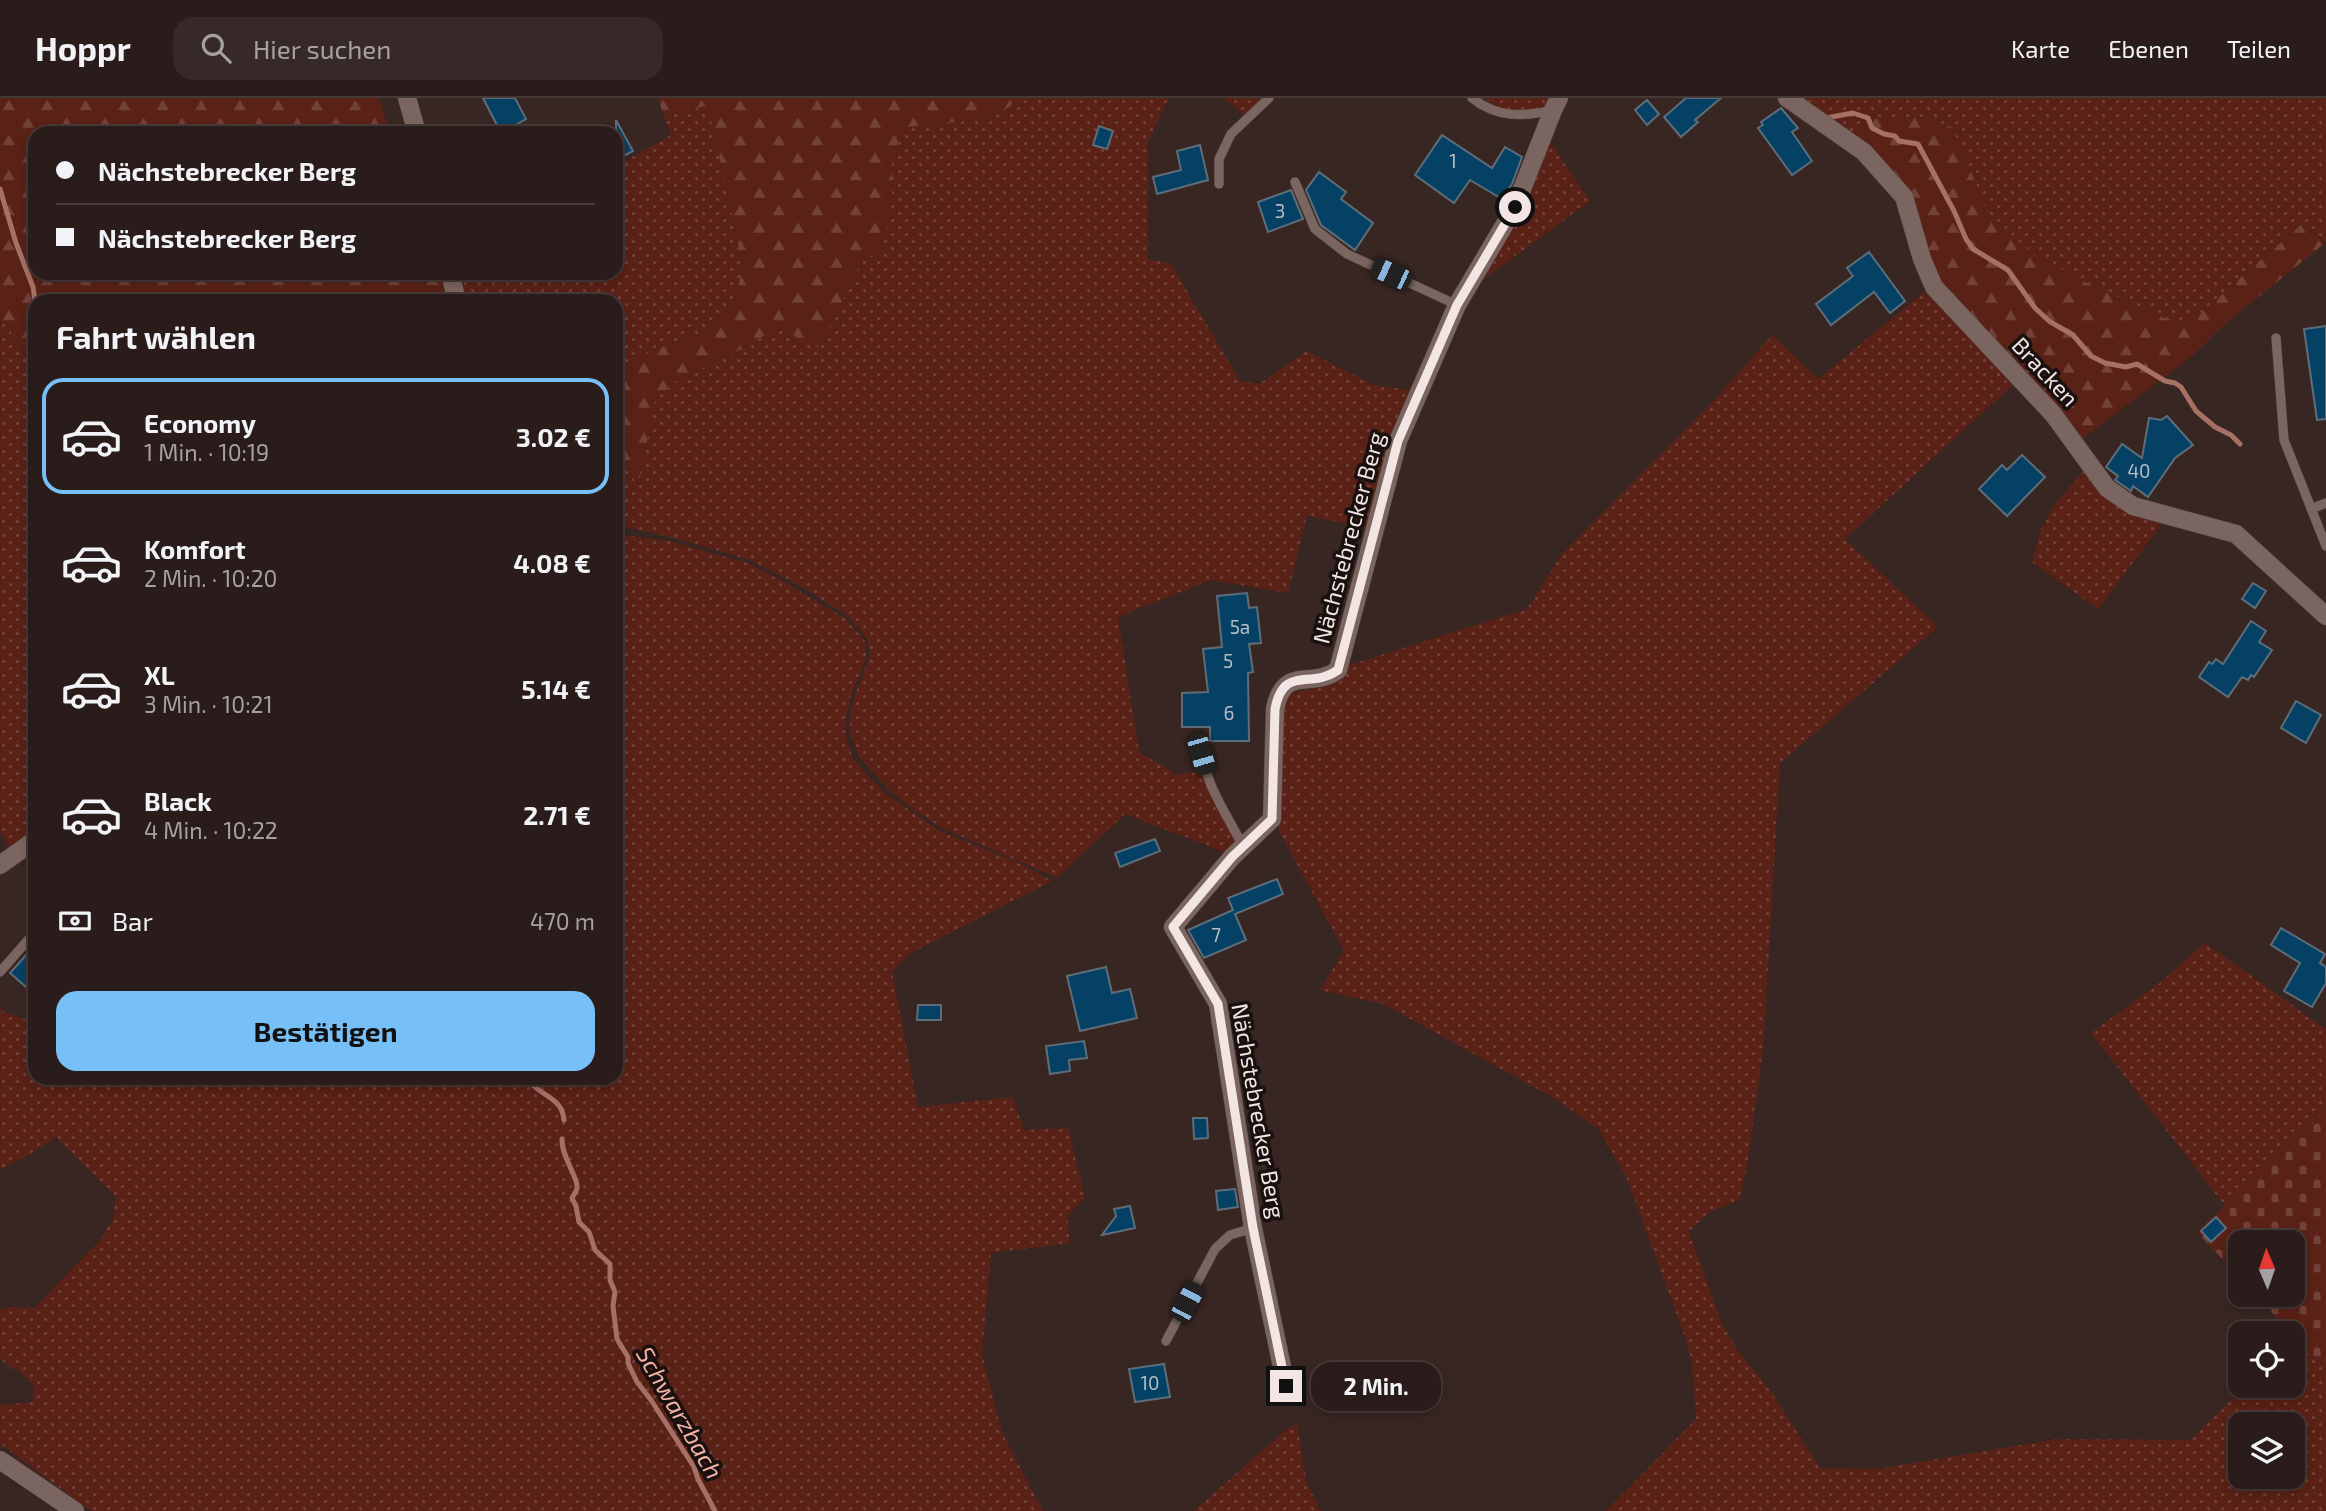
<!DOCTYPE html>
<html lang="de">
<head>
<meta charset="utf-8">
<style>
  :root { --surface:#2a1c1a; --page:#362927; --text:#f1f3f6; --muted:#a5a1a2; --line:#463a39; --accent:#76c0f7 }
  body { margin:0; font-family:"Exo 2",sans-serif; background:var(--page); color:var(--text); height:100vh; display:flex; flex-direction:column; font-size:26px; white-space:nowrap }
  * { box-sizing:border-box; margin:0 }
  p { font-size:23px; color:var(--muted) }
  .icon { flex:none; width:38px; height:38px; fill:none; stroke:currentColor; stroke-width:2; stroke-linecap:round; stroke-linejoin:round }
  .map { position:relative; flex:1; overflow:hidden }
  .side { position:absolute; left:28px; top:196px; width:595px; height:791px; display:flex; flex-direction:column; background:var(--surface); border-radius:21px; box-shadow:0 4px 10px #0003,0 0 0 2px var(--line) }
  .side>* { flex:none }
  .guide { position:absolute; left:28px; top:28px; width:595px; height:154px; border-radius:21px; box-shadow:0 4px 10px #0003,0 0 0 2px var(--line); display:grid; align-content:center; height:154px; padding:0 28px; background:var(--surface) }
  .needle { width:46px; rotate:358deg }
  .fabs { position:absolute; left:2228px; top:1132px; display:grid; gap:14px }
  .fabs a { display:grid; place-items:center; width:77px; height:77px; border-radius:14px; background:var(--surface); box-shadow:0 4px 10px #0003,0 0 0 2px var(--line); font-size:35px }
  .end { position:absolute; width:32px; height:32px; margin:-16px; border:9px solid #f2e5e3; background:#111; box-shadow:0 0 0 4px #111 }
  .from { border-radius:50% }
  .bubble { position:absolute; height:49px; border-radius:21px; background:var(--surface); box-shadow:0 4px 10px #0003,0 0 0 2px var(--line); font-size:23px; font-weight:700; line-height:49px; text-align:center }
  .car { position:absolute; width:21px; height:42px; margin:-21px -10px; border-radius:9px; box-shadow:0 0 5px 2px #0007; background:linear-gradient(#222 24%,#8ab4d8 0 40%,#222 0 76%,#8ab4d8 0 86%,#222 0) }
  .guide b { display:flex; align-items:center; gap:24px; height:66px; font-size:26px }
  .guide b+b { border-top:2px solid var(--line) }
  .guide i { width:18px; height:18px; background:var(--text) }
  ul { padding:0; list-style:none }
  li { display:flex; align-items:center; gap:21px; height:116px; margin:0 14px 10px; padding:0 14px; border:4px solid transparent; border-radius:21px }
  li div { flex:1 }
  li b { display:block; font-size:26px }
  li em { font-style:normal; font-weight:700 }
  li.active { border-color:var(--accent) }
  li>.icon { width:63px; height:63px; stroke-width:1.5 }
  h2 { padding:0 28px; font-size:32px; line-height:84px }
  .pay { display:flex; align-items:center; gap:18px; height:77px; padding:0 28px; font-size:26px }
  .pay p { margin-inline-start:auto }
  .cta { display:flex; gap:14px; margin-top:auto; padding:14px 28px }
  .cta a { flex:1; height:80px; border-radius:21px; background:var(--accent); color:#111; font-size:28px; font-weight:700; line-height:80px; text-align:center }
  header { display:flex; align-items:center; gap:42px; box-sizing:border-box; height:98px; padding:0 35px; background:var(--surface); border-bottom:2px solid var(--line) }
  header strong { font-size:33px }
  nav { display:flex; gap:38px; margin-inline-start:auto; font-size:24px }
  .search { width:490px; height:63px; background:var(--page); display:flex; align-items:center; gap:18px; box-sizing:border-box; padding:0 24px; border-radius:21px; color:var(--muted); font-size:26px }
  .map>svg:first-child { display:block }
  .grass { fill:url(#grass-dots); fill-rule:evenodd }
  .forest { fill:url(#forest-firs) }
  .cemetery { fill:url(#cemetery-stones) }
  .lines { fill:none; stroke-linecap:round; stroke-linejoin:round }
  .stream { stroke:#a67065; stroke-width:5 }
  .building { fill:#054164; stroke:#5d6d7a; stroke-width:2 }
  .lane-casing { stroke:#51423f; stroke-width:10 }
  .street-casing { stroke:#51423f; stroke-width:19 }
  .lane { stroke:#7b6560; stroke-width:9 }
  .street { stroke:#7b6560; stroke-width:18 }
  .route { stroke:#f2e5e3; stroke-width:9 }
  .labels { text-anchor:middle; stroke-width:7; stroke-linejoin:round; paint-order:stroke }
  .number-label { font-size:19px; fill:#b7bcc3 }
  .street-label { font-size:23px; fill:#f2e5e3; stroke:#19110f }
  .water-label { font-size:24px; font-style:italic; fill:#f2b1a2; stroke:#19110f }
</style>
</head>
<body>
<header>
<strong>Hoppr</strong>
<div class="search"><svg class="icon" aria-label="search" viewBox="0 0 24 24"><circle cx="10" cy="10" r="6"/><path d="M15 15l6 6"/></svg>Hier suchen</div>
<nav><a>Karte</a><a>Ebenen</a><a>Teilen</a></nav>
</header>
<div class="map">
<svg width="2326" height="1413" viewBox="0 0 2326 1413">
  <defs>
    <pattern id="grass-dots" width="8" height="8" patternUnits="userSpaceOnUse" patternTransform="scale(1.75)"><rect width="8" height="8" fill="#5a2116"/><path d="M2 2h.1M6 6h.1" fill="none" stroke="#724138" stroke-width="1.8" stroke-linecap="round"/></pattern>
    <pattern id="forest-firs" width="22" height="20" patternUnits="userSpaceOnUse" patternTransform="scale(1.75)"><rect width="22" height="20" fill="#5a2116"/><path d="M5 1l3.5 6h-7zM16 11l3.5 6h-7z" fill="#724138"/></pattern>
    <pattern id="cemetery-stones" width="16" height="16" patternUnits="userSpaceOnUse" patternTransform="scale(1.75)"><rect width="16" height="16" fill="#5a2116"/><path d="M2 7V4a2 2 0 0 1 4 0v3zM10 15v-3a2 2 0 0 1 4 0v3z" fill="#724138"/></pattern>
  </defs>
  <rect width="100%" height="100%" fill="#382622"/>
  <g class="grass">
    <path d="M 1034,0 L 1169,0 L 1148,44 L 1148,161 L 1171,166 L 1240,283 L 1259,286 L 1307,253 L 1373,287 L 1417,293 L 1369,430 L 1307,418 L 1288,495 L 1210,482 L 1118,519 L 1139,654 L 1177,677 L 1201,673 L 1238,746 L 1229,756 L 1125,716 L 1057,780 L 942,730 L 914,712 L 889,692 L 859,659 L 850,636 L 850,620 L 855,597 L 870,558 L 867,541 L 848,518 L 802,489 L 750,462 L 671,439 L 616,427 L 616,347 L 638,388 L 655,301 L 677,282 L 734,255 L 781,226 L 819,249 L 862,163 L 892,97 L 892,55 L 907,29 L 992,20 L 1018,3 Z"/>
    <path d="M 1224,0 L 1262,0 L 1244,17 Z"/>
    <path d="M 1483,0 L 1553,0 C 1545,12 1524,15 1510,13 C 1501,11 1490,4 1483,0 Z"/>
    <path d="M 1791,0 L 2326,0 L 2326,144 L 2301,126 L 2189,225 L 2164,220 L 2093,188 L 2031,156 L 1988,114 L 1922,19 L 1876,19 L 1852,43 Z"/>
    <path d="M 708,6 L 743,168 L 735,201 L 694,239 L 663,249 L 628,265 L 616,311 L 616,203 L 460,203 L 453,175 L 616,175 L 616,68 L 671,37 L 664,19 Z"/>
    <path d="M 1546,38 L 1590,103 L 1485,180 L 1468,194 Z"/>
    <path d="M 1928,191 L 2015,285 L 1845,441 L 1938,529 L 1780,665 L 1763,952 L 1746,1074 L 1739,1102 L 1710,1114 L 1689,1133 L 1721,1224 L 1738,1253 L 1770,1292 L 1820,1370 L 1878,1371 L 2058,1341 L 2190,1342 L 2246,1288 L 2292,1288 L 2293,1243 L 2295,1240 L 2326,1271 L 2326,1413 L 1606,1413 L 1696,1321 L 1692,1264 L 1684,1236 L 1627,1081 L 1599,1032 L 1554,1000 L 1383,906 L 1320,892 L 1344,853 L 1279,733 L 1279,616 L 1284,598 C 1298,592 1336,590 1343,579 C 1345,576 1345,571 1346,568 L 1527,511 L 1562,456 L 1709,308 L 1772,237 L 1818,281 ZM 2240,1326 L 2292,1326 L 2292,1379 L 2240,1379 Z"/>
    <path d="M 0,207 L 3,220 L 35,276 L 35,736 L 11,753 L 0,733 Z"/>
    <path d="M 2088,368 L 2165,422 L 2098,511 L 2032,464 L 2041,431 L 2055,406 Z"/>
    <path d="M 616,436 L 669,443 L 748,465 L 785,484 L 846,521 L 865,543 L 866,561 L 851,597 L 845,623 L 846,639 L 853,660 L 865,675 L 885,695 L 938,732 L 1014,763 L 1052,783 L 911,855 L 892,874 L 918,1009 L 1013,999 L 1024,1032 L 1068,1030 L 1085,1100 L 1067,1118 L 1070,1145 L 991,1155 L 982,1256 L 1002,1334 L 1043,1413 L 91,1413 L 0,1346 L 0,1307 L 34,1304 L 33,1287 L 17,1271 L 14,1272 L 0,1261 L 0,1211 L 8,1209 L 34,1210 L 100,1142 L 113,1120 L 116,1099 L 56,1039 L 27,1058 L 0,1072 L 0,910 L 3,914 L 35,924 L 35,980 L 616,980 Z"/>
    <path d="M 2205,845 L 2326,931 L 2326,1013 L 2225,1108 L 2091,935 L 2161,884 Z"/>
    <path d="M 1297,1325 L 1307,1386 L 1321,1413 L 1194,1413 L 1282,1335 Z"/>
  </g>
  <g class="forest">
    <path d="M 0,0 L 379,0 L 390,35 L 35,35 L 35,175 L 447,175 L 454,203 L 35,203 L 35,273 L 3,221 L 0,209 Z"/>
    <path d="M 658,0 L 1034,0 L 1018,3 L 992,20 L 907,29 L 892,55 L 892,97 L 882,152 L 862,163 L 819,250 L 799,242 L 781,227 L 748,248 L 676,283 L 655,302 L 638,389 L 616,347 L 616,310 L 627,265 L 662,249 L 694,239 L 735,201 L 743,168 L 708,7 L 664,19 Z"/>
    <path d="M 1877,19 L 1922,19 L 1952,29 L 1988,114 L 2031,155 L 2093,188 L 2164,220 L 2189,225 L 2302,126 L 2325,145 L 2226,225 L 2192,258 L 2078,344 L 1937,186 L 1907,98 L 1852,43 Z"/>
  </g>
  <path class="cemetery" d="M 2326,1013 L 2326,1271 L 2255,1197 L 2292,1197 L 2292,1144 L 2240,1144 L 2240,1180 L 2197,1134 Z"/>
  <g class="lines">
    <g class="stream">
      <path d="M 1826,20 L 1853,15 L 1868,20 L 1872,30 L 1884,36 L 1895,38 L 1899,43 L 1918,46 L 1954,113 L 1966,141 L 1973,151 L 2008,172 L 2035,210 L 2049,223 L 2073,237 L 2091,258 L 2105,265 L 2126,269 L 2137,266 L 2165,283 L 2175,285 L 2181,289 L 2196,313 L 2215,329 L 2231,337 L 2240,346"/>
      <path d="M 0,91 L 16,145 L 33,189 L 35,203"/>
      <path d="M 33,247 L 35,250"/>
      <path d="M 527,980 C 539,999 562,998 564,1022"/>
      <path d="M 562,1041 C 561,1058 579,1081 577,1090 C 577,1093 574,1096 572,1100 L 576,1108 L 579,1124 L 589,1134 L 595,1152 L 610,1166 L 610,1182 L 615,1194 L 613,1208 L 617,1241 L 628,1259 L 628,1265 L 637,1284 L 651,1302 L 694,1369 L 698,1381 L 715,1413"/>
    </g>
  </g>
  <g class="building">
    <path d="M 483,0 L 515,0 L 526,21 L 501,35 Z"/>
    <path d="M 1686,0 L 1721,0 L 1695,22 L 1698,24 L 1681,39 L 1664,19 Z"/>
    <path d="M 1647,2 L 1659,16 L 1647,27 L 1635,12 Z"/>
    <path d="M 1781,10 L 1798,30 L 1792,34 L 1812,63 L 1792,77 L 1758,30 L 1763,27 L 1761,24 Z"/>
    <path d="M 616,22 L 633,53 L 616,62 Z"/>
    <path d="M 1099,28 L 1113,33 L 1107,51 L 1093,47 Z"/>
    <path d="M 1442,37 L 1492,70 L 1505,49 L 1522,59 L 1512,86 L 1502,101 L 1470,82 L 1454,105 L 1415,77 Z"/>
    <path d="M 1200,47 L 1208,82 L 1157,96 L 1153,79 L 1181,72 L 1177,53 Z"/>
    <path d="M 1319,74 L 1346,94 L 1341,101 L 1373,125 L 1355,152 L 1321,127 L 1306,92 Z"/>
    <path d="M 1291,92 L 1303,121 L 1268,134 L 1258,104 Z"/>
    <path d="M 1869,154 L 1905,203 L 1890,215 L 1874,194 L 1831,227 L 1816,206 L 1853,178 L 1847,170 Z"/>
    <path d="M 2326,228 L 2326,321 L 2317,322 L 2304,231 Z"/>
    <path d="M 2167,318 L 2193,347 L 2175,360 L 2148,399 L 2133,388 L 2131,393 L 2115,382 L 2118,378 L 2106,369 L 2122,346 L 2142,360 L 2149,320 L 2161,322 Z"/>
    <path d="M 2022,357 L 2045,379 L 2007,418 L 1979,391 L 2002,367 L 2007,372 Z"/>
    <path d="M 2253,485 L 2266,493 L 2255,510 L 2242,501 Z"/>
    <path d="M 1247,495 L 1249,510 L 1257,509 L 1261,545 L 1249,546 L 1253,574 L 1248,575 L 1249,643 L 1210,643 L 1210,629 L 1182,629 L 1182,595 L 1208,594 L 1203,551 L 1222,549 L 1217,498 Z"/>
    <path d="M 2251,523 L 2266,533 L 2259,544 L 2272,552 L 2254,579 L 2251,577 L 2248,582 L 2242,579 L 2228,599 L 2199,579 L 2209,564 L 2212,566 L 2216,561 L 2223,566 Z"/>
    <path d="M 2296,603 L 2321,617 L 2306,645 L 2281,630 Z"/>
    <path d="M 1155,741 L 1160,753 L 1120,769 L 1115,755 Z"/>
    <path d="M 1277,781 L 1283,796 L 1235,816 L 1246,842 L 1204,860 L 1188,832 L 1233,812 L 1228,800 Z"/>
    <path d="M 2281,830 L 2325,856 L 2320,865 L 2326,869 L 2326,885 L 2312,909 L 2284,893 L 2300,865 L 2271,847 Z"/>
    <path d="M 35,847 L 35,897 L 10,875 Z"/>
    <path d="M 1106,869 L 1112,895 L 1130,891 L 1137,920 L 1080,933 L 1067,878 Z"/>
    <path d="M 918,907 L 941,907 L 941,922 L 917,922 Z"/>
    <path d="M 1084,943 L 1087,960 L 1069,962 L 1070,973 L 1050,976 L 1046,948 Z"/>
    <path d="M 1193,1020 L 1207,1020 L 1208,1040 L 1194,1041 Z"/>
    <path d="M 1235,1091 L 1238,1109 L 1218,1112 L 1216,1093 Z"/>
    <path d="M 1130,1108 L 1135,1130 L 1102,1137 L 1116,1118 L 1114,1111 Z"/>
    <path d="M 2216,1119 L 2226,1130 L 2211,1144 L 2201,1133 Z"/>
    <path d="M 1164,1266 L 1170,1299 L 1135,1304 L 1129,1271 Z"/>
  </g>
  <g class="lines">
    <g class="lane-casing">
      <g id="lane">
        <path d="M 1472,0 C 1497,20 1523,19 1553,12"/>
        <path d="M 1295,84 L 1315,131 L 1347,156 L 1457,207"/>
        <path d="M 1219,86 L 1219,61 L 1231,36 L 1269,0"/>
        <path d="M 2276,240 L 2284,342 L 2326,448"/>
        <path d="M 2311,411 L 2326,405"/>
        <path d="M 1201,641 C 1200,679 1226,715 1243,748"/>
        <path d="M 0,874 L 35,834"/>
        <path d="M 1166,1243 L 1215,1151 L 1230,1137 L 1253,1130"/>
      </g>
    </g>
    <g class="street-casing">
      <g id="street">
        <path d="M 407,0 L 417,35"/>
        <path d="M 1787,0 L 1864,54 L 1904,99 L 1922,161 L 1934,189 L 2053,316 L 2107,390 L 2133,408 L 2236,436 L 2326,518"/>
        <path d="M 450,175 L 457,203"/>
        <path d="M 0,767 L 35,742"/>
        <path d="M 1286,1288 L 1253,1130 L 1218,906 L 1173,829 L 1232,759 L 1272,721 L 1275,611 C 1284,566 1310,592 1338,572 L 1398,343 L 1457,207 L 1515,109 L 1553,12 L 1559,0"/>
        <path d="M 0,1362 L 75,1413"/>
      </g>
    </g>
    <use href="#lane" class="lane"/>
    <use href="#street" class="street"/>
  </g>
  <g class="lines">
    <path class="route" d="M 1286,1288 L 1253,1130 L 1218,906 L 1173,829 L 1232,759 L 1272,721 L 1275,611 C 1284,566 1310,592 1338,572 L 1398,343 L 1457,207 L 1515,109"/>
  </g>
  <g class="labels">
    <g class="number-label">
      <text x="1453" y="70">1</text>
      <text x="1280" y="120">3</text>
      <text x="2139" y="380">40</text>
      <text x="1240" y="536">5a</text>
      <text x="1228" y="570">5</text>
      <text x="1229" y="622">6</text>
      <text x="1216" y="844">7</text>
      <text x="1150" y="1292">10</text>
    </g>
    <g class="street-label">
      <text transform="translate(2045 274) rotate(47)" y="8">Bracken</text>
      <text transform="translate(1349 440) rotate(-75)" y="8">Nächstebrecker Berg</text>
      <text transform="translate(1258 1013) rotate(80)" y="8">Nächstebrecker Berg</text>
    </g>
    <g class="water-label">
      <text transform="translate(679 1315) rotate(60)" y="8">Schwarzbach</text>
    </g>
  </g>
</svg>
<div class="fabs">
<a><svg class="needle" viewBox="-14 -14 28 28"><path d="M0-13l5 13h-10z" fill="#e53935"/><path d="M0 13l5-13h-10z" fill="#a5a1a2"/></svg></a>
<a><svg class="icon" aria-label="locate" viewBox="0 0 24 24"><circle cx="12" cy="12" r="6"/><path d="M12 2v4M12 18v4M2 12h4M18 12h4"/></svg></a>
<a><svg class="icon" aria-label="layers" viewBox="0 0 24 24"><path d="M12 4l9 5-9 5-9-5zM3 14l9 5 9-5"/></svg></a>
</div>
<i class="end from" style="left:1515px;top:109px"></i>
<i class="end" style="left:1286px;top:1288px"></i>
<div class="bubble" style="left:1311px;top:1264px;width:130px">2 Min.</div>
<i class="car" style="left:1391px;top:176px;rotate:295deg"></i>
<i class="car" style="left:1201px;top:656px;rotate:164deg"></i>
<i class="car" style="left:1187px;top:1204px;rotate:28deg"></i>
<div class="guide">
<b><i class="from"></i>Nächstebrecker Berg</b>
<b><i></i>Nächstebrecker Berg</b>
</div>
<section class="side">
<h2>Fahrt wählen</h2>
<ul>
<li class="active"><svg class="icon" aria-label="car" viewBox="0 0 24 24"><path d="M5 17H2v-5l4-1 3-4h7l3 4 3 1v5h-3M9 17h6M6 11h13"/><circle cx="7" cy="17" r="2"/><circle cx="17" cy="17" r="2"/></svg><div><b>Economy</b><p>1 Min. · 10:19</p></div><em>3.02 €</em></li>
<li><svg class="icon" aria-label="car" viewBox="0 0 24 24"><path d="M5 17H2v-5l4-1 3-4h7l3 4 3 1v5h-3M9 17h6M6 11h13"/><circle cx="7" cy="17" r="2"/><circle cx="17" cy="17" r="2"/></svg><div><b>Komfort</b><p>2 Min. · 10:20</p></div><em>4.08 €</em></li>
<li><svg class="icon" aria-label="car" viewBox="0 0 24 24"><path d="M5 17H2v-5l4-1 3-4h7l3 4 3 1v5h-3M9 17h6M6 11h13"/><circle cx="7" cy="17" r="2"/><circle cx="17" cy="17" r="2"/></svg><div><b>XL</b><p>3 Min. · 10:21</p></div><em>5.14 €</em></li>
<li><svg class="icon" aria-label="car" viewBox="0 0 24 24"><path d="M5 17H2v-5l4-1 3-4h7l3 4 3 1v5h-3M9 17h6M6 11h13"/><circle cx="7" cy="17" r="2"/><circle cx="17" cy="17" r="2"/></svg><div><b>Black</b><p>4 Min. · 10:22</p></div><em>2.71 €</em></li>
</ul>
<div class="pay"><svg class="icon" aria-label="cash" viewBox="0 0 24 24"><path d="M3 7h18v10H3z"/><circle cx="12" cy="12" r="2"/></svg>Bar<p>470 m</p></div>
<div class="cta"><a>Bestätigen</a></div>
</section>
</div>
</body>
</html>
